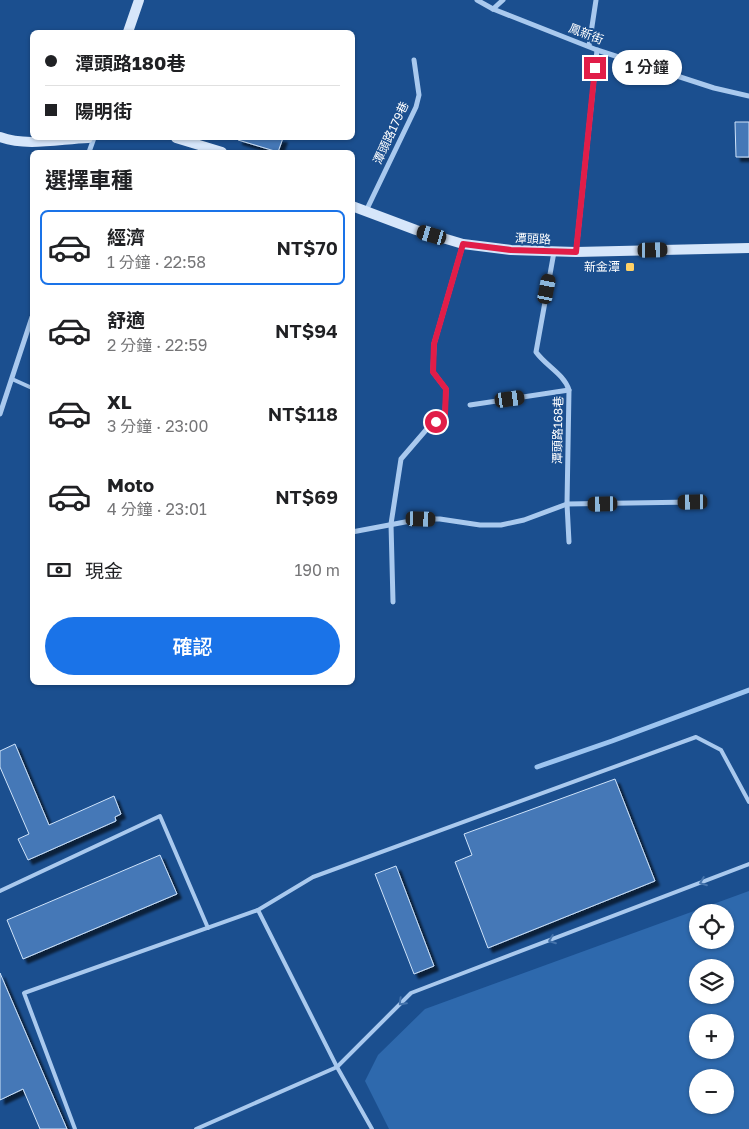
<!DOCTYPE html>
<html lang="zh-TW">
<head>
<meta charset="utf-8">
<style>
  :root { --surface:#fff; --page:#f6f6f6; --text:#202124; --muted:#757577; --line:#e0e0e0; --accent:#1a73e8 }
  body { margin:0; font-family:"Golos Text","Noto Sans TC",sans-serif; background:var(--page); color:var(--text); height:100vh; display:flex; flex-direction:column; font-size:19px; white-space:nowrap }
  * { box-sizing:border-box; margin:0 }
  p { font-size:16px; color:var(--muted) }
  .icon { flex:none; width:28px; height:28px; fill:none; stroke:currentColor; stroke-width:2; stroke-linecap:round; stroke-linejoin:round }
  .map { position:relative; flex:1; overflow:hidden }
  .panel { position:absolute; left:30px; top:150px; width:325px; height:535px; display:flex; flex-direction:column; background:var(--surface); border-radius:8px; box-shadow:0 1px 4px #0004 }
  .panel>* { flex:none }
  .hud { position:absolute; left:30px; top:30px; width:325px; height:110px; border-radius:8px; box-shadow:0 1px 4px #0004; display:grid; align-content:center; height:110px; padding:0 15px; background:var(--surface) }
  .tools { position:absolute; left:689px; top:904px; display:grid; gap:10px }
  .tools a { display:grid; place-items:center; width:45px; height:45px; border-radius:50%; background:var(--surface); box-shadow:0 1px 4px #0004; font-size:25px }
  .end { position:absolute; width:22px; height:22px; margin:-11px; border:6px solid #e11d48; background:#fff; box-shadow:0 0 0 2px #fff }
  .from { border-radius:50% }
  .bubble { position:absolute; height:35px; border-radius:18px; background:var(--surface); box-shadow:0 1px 4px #0004; font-size:16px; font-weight:600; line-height:35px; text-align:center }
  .car { position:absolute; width:15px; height:30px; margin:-15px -8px; border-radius:6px; box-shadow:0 0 4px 1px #0007; background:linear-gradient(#222 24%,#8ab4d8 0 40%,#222 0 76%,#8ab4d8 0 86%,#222 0) }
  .hud b { display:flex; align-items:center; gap:18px; height:48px; font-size:19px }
  .hud b+b { border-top:1px solid var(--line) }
  .hud i { width:12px; height:12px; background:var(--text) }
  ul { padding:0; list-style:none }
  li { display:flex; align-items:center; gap:15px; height:75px; margin:0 10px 8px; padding:0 5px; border:2px solid transparent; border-radius:8px }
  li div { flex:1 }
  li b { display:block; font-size:19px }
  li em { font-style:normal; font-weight:600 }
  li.selected { border-color:var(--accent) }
  li>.icon { width:45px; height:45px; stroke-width:1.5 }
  h2 { padding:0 15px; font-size:22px; line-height:60px }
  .pay { display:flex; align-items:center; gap:12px; height:55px; padding:0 15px; font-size:19px }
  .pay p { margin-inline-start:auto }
  .cta { display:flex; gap:10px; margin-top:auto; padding:10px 15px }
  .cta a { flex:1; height:58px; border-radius:30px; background:var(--accent); color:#fff; font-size:20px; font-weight:600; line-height:58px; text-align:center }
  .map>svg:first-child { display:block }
  .green { fill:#2e69ad; fill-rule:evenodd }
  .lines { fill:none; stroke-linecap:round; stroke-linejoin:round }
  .stream { stroke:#9cc4f0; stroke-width:5 }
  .building { fill:#4478b7; stroke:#cfe3fa; filter:url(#shadow) }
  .lane { stroke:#a9c9ee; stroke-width:4 }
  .street { stroke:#a9c9ee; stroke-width:5 }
  .secondary { stroke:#d6e6fa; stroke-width:10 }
  .oneway { stroke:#4674ac }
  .route { stroke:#e11d48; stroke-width:6 }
  .poi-dot { fill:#ffd166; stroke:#1b4f8f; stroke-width:2 }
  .labels { text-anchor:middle; stroke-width:4; stroke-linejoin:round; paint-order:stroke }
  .street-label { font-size:12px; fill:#fff; stroke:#1b4f8f }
  .poi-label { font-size:12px; fill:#fff; stroke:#1b4f8f; text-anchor:end }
</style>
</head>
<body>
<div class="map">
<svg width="749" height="1129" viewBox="0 0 749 1129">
  <defs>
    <filter id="shadow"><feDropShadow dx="4.5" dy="4.5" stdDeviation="1" flood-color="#0009"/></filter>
  </defs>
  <rect width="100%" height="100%" fill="#1b4f8f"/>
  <path class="green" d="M 749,891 L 749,1129 L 389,1129 L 365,1081 L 378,1055 L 425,1009 ZM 698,912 L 725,912 L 725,940 L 698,940 ZM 698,968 L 725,968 L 725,995 L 698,995 ZM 698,1022 L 725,1022 L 725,1050 L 698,1050 ZM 698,1078 L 725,1078 L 725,1105 L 698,1105 Z"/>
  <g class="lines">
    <path class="stream" d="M 537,767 L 612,741 L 749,690"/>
  </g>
  <g class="building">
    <path d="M 735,122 L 749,122 L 749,157 L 736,157 Z"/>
    <path d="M 238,138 L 283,138 L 278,152 L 238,140 Z"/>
    <path d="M 15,744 L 49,825 L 114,796 L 121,814 L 115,817 L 116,821 L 28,860 L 18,839 L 29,834 L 0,767 L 0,751 Z"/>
    <path d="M 615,779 L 655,881 L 488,948 L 455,862 L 472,855 L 464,834 Z"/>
    <path d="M 160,855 L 177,894 L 23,959 L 7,920 Z"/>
    <path d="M 396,866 L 434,966 L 414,974 L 375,874 Z"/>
    <path d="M 0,973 L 67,1129 L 40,1129 L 23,1089 L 0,1100 Z"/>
  </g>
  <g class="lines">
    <g class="lane">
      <path d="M 12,379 L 32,388"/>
      <path d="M 0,891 L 160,816 L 208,928"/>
      <path d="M 258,910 L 313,877 L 696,737 L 721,750 L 749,802"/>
      <path d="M 75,1129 L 24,993 L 258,910 L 337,1067 L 372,1129"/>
      <path d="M 196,1129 L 337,1067 L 411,993 L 749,864"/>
    </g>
    <g class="street">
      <path d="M 477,0 L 493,9 L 597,50 L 714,88 L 749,96"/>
      <path d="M 493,9 L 503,0"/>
      <path d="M 589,46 L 596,0"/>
      <path d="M 89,152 L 94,138"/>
      <path d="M 366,211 L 416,107 L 419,95 L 414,60"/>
      <path d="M 554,252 L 536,352 C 546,366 564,374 569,390 L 567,504 L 569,542"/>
      <path d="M 576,252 L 597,50"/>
      <path d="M 470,405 L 569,390"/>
      <path d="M 0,414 L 32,317"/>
      <path d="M 352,532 L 421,519 L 440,519 L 480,525 L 501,525 L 524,520 L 567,504 L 693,502"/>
      <path d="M 393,602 L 391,524 L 401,459 L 426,430 L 445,415 L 446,389 L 433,372 L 434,344 L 463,244"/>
    </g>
    <g class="secondary">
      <path d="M 128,32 L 139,0"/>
      <path d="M 0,137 C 27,147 60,139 88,138"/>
      <path d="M 176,138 L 222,152"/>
      <path d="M 352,206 L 416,230 L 463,244 L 511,250 L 576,252 L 749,248"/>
    </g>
  </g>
  <defs><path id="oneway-chevron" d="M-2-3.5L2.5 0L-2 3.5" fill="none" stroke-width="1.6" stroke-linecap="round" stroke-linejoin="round" transform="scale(1.25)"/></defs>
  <g class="oneway">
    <use href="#oneway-chevron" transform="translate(703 882) rotate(159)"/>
    <use href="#oneway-chevron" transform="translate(552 940) rotate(159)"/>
    <use href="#oneway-chevron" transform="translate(402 1002) rotate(135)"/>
  </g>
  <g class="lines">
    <path class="route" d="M 436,422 L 445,414 L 446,389 L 433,372 L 434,344 L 463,244 L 511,250 L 576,252 L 595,68"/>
  </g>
  <rect class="poi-dot" x="625" y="262" width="10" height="10" rx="2.5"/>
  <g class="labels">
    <g class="street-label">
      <text transform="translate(586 34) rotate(21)" y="4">鳳新街</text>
      <text transform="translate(391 133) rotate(-65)" y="4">潭頭路179巷</text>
      <text transform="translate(533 239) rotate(2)" y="4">潭頭路</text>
      <text transform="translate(558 430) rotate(-89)" y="4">潭頭路168巷</text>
    </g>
    <g class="poi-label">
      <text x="620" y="271">新金潭</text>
    </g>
  </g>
</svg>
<div class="tools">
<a><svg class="icon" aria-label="locate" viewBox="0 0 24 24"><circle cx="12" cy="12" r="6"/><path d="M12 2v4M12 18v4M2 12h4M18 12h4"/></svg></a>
<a><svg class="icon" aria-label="layers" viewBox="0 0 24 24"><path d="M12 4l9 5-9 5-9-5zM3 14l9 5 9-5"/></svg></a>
<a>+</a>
<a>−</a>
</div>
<i class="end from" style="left:436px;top:422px"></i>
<i class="end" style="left:595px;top:68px"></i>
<div class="bubble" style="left:612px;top:50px;width:70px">1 分鐘</div>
<i class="car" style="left:432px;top:235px;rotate:286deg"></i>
<i class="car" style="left:653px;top:250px;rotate:89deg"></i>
<i class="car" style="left:547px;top:289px;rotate:11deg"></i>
<i class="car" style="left:510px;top:399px;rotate:82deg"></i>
<i class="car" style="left:693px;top:502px;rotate:269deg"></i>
<i class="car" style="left:603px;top:504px;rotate:269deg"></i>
<i class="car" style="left:421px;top:519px;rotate:92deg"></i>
<div class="hud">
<b><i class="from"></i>潭頭路180巷</b>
<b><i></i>陽明街</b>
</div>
<section class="panel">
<h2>選擇車種</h2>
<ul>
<li class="selected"><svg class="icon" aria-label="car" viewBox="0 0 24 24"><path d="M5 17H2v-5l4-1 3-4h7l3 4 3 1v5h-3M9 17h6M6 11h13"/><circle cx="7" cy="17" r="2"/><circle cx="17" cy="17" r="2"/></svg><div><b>經濟</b><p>1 分鐘 · 22:58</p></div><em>NT$70</em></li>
<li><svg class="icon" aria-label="car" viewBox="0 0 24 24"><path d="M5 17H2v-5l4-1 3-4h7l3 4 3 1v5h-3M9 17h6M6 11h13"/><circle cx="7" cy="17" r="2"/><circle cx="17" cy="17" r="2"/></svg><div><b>舒適</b><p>2 分鐘 · 22:59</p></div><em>NT$94</em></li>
<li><svg class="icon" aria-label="car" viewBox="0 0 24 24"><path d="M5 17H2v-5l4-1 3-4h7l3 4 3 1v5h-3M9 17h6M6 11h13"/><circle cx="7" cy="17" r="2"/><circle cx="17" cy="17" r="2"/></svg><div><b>XL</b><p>3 分鐘 · 23:00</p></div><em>NT$118</em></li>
<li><svg class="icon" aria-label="car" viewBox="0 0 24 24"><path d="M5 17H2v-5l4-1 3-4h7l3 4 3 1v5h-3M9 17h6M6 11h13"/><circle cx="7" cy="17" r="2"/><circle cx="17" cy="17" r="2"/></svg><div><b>Moto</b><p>4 分鐘 · 23:01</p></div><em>NT$69</em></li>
</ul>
<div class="pay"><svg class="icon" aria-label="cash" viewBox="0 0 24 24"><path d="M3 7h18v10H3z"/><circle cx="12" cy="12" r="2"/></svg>現金<p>190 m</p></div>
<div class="cta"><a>確認</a></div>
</section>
</div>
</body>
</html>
